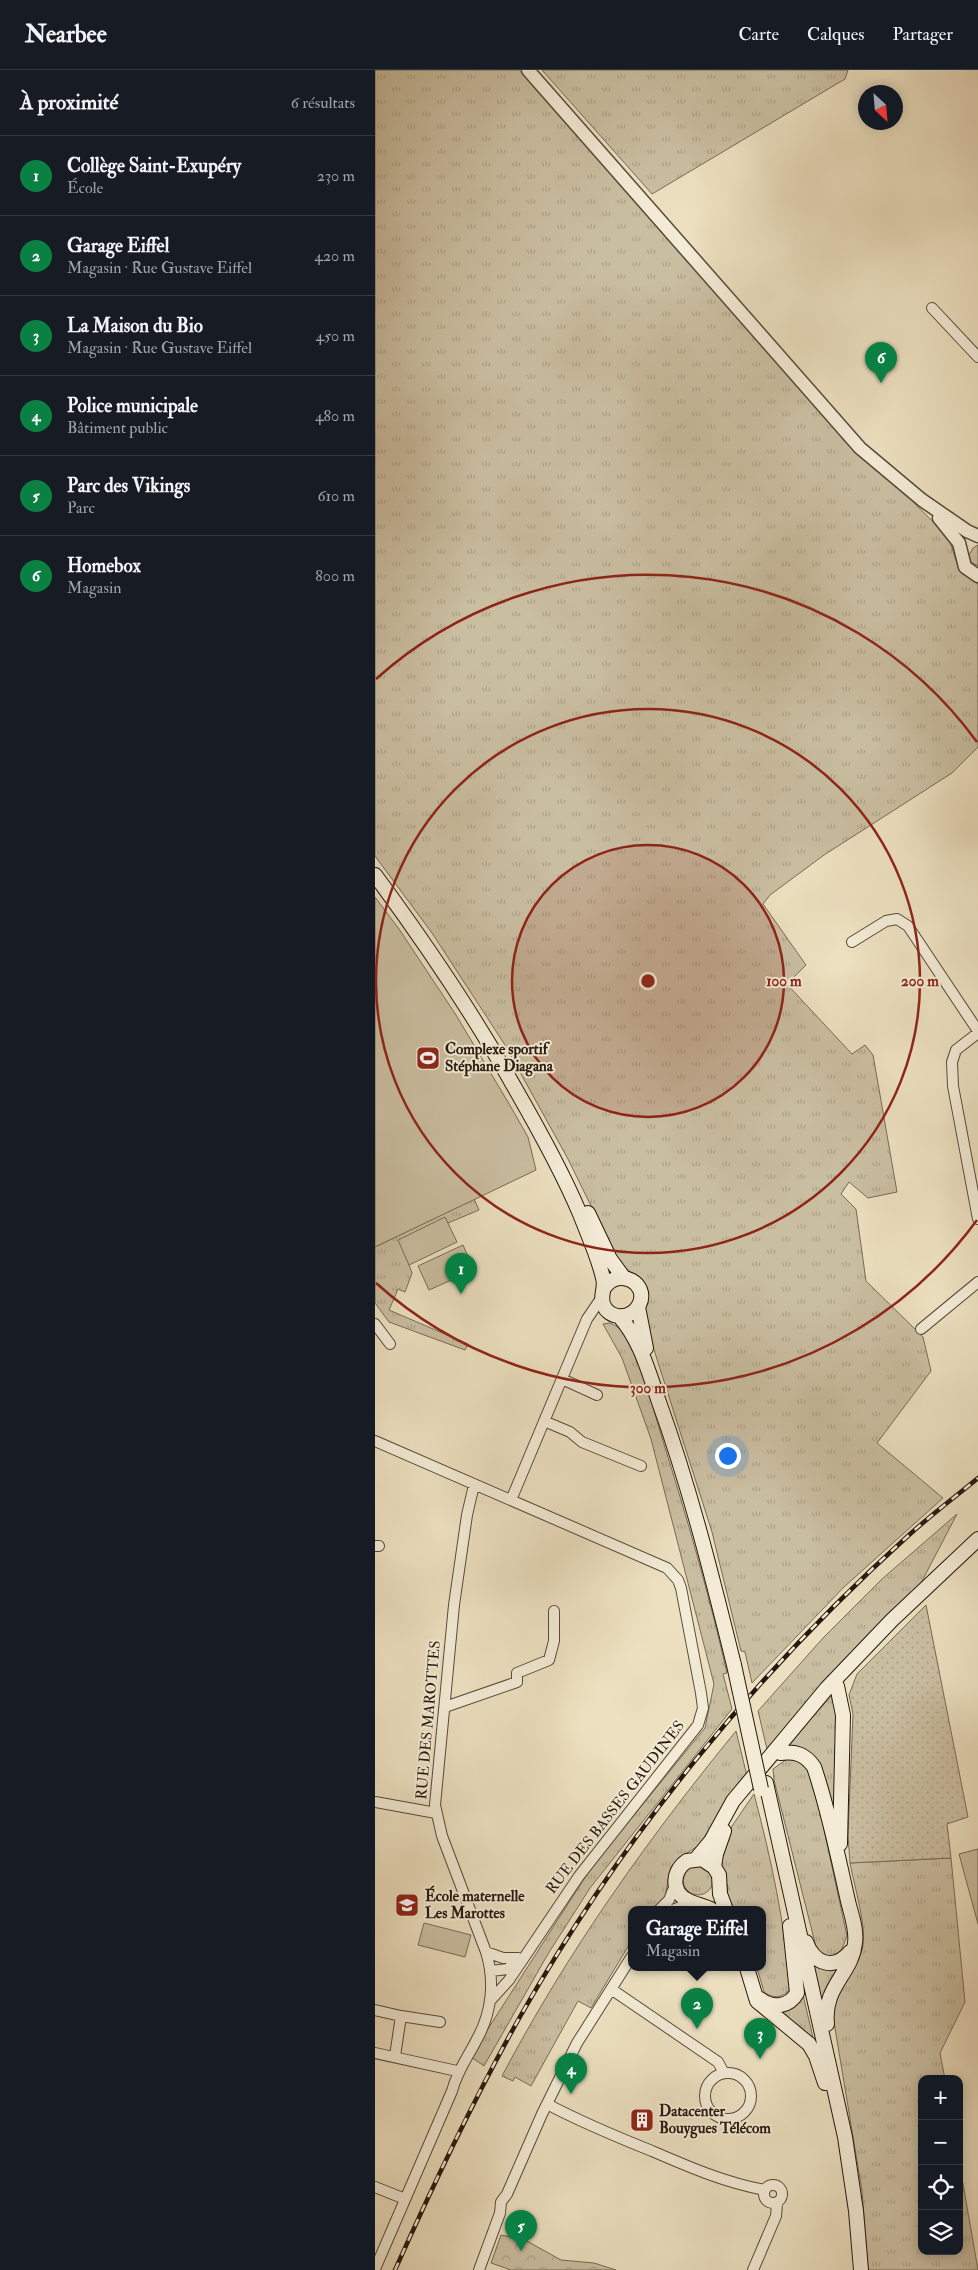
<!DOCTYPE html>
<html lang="fr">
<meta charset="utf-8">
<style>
body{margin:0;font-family:"IM FELL Double Pica",serif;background:#20242c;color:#f1f3f6}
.controls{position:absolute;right:15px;bottom:15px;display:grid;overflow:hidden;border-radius:10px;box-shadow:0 2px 12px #0003}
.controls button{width:45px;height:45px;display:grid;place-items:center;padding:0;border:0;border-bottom:1px solid #363941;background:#171b24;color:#f1f3f6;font:25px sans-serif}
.compass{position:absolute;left:483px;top:15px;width:45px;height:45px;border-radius:50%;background:#171b24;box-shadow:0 2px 12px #0003;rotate:154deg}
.you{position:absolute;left:352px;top:1385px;width:18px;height:18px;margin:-12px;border:4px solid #fff;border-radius:50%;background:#1a73e8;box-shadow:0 0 0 8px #1a73e833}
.badge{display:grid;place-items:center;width:32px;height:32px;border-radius:50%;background:#0b8043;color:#fff;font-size:16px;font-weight:700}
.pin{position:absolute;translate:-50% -41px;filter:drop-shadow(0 1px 2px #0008)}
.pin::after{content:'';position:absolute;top:26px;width:18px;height:15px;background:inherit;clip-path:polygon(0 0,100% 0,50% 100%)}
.popup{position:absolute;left:253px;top:1836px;width:138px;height:65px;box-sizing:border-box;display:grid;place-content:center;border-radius:10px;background:#171b24;filter:drop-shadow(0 1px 4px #0005);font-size:16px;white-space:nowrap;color:#9ea1a6}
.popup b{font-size:19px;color:#f1f3f6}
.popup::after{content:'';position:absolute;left:50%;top:100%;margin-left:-10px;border:10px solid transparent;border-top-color:#171b24}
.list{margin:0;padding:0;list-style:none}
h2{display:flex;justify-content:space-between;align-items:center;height:65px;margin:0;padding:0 20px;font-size:21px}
h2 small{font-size:16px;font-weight:400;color:#9ea1a6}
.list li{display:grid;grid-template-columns:32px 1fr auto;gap:15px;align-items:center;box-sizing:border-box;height:80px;padding:0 20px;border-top:1px solid #363941}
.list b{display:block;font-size:19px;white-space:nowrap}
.list p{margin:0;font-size:16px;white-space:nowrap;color:#9ea1a6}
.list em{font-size:16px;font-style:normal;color:#9ea1a6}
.icon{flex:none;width:28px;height:28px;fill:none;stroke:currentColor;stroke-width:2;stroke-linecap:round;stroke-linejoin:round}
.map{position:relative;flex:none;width:603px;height:2200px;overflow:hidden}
header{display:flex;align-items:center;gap:30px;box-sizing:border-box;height:70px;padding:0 25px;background:#171b24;border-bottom:1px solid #363941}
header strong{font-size:24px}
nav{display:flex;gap:28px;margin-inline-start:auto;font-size:18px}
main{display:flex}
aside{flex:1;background:#171b24}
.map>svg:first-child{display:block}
.grass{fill:url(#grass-tufts);stroke:#786b56}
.park{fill:url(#park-crowns);stroke:#786b56}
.garden{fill:url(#garden-dots);stroke:#786b56}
.pitch{fill:#cabea1;stroke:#786b56}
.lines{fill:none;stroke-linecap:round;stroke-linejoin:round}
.minor-casing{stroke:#574a39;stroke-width:12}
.tertiary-casing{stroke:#574a39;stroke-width:15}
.secondary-casing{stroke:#25180c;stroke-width:16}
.minor{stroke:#f3ebd6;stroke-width:10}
.tertiary{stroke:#f3ebd6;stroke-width:12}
.secondary{stroke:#f3ebd6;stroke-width:14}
.rail-casing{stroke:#25180c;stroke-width:4.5}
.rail{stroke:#f3ebd6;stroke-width:2.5;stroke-dasharray:8;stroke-linecap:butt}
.secondary-bridge-casing{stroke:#25180c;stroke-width:16;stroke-linecap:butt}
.secondary-bridge{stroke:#f3ebd6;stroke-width:14}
.ring{fill:none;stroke:#8f2418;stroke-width:2.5}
.labels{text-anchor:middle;stroke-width:4;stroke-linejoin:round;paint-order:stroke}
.poi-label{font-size:15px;font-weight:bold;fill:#25180c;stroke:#f3ebd6;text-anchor:start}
.street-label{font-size:15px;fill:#25180c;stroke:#f3ebd6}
.centre{fill:#8f2418;stroke:#f3ebd6;stroke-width:2.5}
.ring-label{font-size:15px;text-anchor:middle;font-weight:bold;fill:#8f2418;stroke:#f3ebd6;stroke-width:4;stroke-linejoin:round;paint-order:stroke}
</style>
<header>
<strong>Nearbee</strong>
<nav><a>Carte</a><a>Calques</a><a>Partager</a></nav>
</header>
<main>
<aside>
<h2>À proximité<small>6 résultats</small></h2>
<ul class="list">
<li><span class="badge">1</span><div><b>Collège Saint-Exupéry</b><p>École</p></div><em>230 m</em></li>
<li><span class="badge">2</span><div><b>Garage Eiffel</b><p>Magasin · Rue Gustave Eiffel</p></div><em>420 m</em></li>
<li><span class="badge">3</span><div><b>La Maison du Bio</b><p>Magasin · Rue Gustave Eiffel</p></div><em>450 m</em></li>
<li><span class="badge">4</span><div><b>Police municipale</b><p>Bâtiment public</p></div><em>480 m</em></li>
<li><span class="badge">5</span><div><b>Parc des Vikings</b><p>Parc</p></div><em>610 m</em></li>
<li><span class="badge">6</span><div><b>Homebox</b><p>Magasin</p></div><em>800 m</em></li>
</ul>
</aside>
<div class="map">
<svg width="603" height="2200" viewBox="0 0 603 2200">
<defs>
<pattern id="grass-tufts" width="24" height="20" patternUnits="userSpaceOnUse" patternTransform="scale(1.25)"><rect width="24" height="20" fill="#cabea1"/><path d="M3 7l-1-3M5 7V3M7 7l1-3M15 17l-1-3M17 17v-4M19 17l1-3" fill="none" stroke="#ada389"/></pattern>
<pattern id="park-crowns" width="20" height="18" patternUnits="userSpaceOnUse" patternTransform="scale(1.25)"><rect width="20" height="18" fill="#cabea1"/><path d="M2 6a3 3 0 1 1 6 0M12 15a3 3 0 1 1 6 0" fill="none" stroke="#ada389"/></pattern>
<pattern id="garden-dots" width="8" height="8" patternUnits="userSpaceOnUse" patternTransform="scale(1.25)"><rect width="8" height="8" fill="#cabea1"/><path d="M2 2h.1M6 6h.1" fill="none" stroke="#ada389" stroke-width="1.8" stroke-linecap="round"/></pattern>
</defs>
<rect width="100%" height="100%" fill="#ece0c0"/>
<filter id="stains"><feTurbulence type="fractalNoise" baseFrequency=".004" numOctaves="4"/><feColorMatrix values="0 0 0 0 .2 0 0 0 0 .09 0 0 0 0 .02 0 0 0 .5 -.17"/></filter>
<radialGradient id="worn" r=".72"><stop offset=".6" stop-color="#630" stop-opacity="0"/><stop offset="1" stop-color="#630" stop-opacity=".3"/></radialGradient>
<!-- grass -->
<path class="grass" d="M0,0H153L485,378L574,468L584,500L603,514V677L577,703L449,785L395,825L388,834L431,895L417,909L408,910L477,984L490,975L498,985L522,1122L493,1128L474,1112L466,1124L481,1139L491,1211L548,1267L556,1301L502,1373L568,1428L469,1517L377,1613L370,1582L366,1581L337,1462L274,1264L264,1209L244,1193L193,1089L130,975L57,863L0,786Z
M167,0H473L470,9L277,124Z
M603,475V496L596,492L594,485L598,478Z
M99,1129L104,1140L73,1153L70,1148L34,1195L37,1203L30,1222L23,1219L14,1240L93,1274L90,1280L14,1252L0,1233V1177Z
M234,1253C240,1255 245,1258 249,1263C265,1289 279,1341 288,1371C312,1448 334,1524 352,1603L348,1604L357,1639L215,1818L173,1884L109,1996L96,1987L102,1976L216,1798L330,1658L339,1614L276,1369L247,1288L228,1254Z
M582,1444L546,1513L448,1615L392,1679L383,1641L448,1568L507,1509Z
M458,1624L463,1634V1758L445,1698L410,1678Z
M361,1661L372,1706L323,1776L304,1788L296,1797L290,1826L277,1840H257V1870L216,1938L203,1931L156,2016L140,2007L138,2011L127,2006C193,1881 272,1770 361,1661Z
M412,1689C434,1691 433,1699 440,1718L472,1866L466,1881L456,1887L445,1883L441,1877L399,1710L398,1699Z
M379,1724C396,1788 410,1853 415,1919C407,1928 399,1929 389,1922L382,1898H387V1840H359L352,1824L353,1817L345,1794L357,1756Z
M576,1788L590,1932L565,1983L570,2009H547V2181H584V2091L603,2200H493L487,2121L458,1946C460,1920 480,1903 487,1880C493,1860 479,1815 475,1793Z
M308 1810a15 15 0 1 1 30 0a15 15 0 1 1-30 0Z
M438,1893L465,1894L448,1936Z
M428,1924L429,1929L439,1972L402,1940Z"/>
<!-- park -->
<path class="park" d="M126,2165L150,2170L186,2190L219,2193L241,2200H136L116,2193Z"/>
<!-- garden -->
<path class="garden" d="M551,1535L593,1747L572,1754L576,1788L475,1793L473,1766L478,1644L474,1625L482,1604Z"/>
<!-- pitch -->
<path class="pitch" d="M0,827L24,859L81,945L133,1032L153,1067L161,1100L0,1177Z
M70,1147L82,1172L34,1195L23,1170Z
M88,1175L99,1200L54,1220L43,1196Z
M603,1779V1854L584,1784Z
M49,1853L96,1865L90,1887L43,1875Z"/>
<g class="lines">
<!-- minor casing -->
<g class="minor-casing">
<path id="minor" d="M557,238L603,287
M477,872L511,851L522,849L533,856L603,961
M603,963L581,980L577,992L578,1016L603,1149
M0,1254L15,1274
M546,1259L603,1212
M187,1309L222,1325
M169,1351L195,1362L207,1372L266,1396
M0,1371L292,1498L303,1510L306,1518L326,1623L328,1638L323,1655L204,1806L134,1910L115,1931
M136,1430L212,1249L227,1227
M0,1476H4
M70,1637L142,1612V1603L174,1590L179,1571V1541
M0,1732L61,1743
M284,1840L294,1830L300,1815
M298,1840L318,1832
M111,1882L128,1888H143
M116,1901L133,1899L142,1889
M236,1919L343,1992L349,2003
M0,1940L26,1946L20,1986
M26,1946L65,1952
M0,1983L82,2001
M330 2026a23 23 0 1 1 46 0a23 23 0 1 1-46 0Z
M172,2034C206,2052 242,2067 277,2081C314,2097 351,2113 390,2120
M389 2124a9 9 0 1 1 18 0a9 9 0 1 1-18 0Z
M0,2117L30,2129
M0,2199L77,2021C83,1999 92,1989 102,1969C117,1942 120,1911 111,1882L67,1766L60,1735L79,1535L92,1445L99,1415
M104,2200L125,2143L126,2132L132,2124L167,2044L202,1973L257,1886
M378,2200L401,2146L402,2133"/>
</g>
<!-- tertiary casing -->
<g class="tertiary-casing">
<path id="tertiary" d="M153,0L485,378L547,430L592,461L603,466
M564,448L584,473L590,497L603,506"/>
</g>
<!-- secondary casing -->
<g class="secondary-casing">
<path id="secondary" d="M0,805C51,874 99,945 141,1020C164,1060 187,1101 205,1144C213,1165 223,1186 228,1208C231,1217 225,1225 228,1234C234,1250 256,1250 264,1235C275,1214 244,1196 229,1218
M213,1143L235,1189L249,1208
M263,1237L271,1278
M244,1246C265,1269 274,1303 284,1332C315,1418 337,1506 359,1595
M462,1616L468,1645L465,1774
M405,1683C420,1681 430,1684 439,1697C454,1741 463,1787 473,1831C476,1844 482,1859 480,1873C477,1904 448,1916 452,1954
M391,1713L470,2067L481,2141L486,2200
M321,1789L336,1771L358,1731L452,1618L517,1550L603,1469
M339,1797L341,1784L349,1761
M337,1840C329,1835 320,1835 312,1830C295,1821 298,1800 312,1791L327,1789L339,1797L344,1805L345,1824L351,1840
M431,1872C439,1894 459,1901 475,1882
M372,1898L382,1931L434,1974L441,1986L450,2013
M385,1929C398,1939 414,1937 422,1923L415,1856"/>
</g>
<!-- minor -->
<use href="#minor" class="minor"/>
<!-- tertiary -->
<use href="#tertiary" class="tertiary"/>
<!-- secondary -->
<use href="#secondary" class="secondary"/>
<!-- rail casing -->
<g class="rail-casing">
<path id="rail" d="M20,2200C59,2113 99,2028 146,1945C248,1766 381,1603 534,1465C556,1445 580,1427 603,1408"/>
</g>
<!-- rail -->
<use href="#rail" class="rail"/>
<!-- secondary-bridge casing -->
<g class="secondary-bridge-casing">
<path id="secondary-bridge" d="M359,1595L386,1719"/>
</g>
<!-- secondary-bridge -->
<use href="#secondary-bridge" class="secondary-bridge"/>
</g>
<!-- distance rings -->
<circle cx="273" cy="911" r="136" fill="#8f2418" fill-opacity=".12"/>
<g class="ring">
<circle cx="273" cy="911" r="136"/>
<circle cx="273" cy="911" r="272"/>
<path d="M602 1150A407 407 0 0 1 1 1213M1 609A407 407 0 0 1 602 672"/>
</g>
<!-- icons -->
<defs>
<g id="stadium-square" transform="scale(1.25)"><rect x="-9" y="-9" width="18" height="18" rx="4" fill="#8f2418" stroke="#f3ebd6"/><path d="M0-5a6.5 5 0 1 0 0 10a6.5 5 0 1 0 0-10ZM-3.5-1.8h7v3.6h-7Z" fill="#fff"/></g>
<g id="school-square" transform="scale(1.25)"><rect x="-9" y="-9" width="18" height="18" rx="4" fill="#8f2418" stroke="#f3ebd6"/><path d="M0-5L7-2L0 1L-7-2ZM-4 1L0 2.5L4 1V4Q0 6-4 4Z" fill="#fff"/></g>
<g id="building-square" transform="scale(1.25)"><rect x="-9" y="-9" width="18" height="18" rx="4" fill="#8f2418" stroke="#f3ebd6"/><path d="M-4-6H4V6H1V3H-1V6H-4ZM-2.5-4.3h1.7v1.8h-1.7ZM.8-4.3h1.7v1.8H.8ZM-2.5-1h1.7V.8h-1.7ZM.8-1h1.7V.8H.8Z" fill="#fff"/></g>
</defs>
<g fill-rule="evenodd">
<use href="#stadium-square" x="53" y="988"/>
<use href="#school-square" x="32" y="1835"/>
<use href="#building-square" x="267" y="2050"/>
</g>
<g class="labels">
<!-- poi labels -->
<g class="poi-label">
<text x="70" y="984">Complexe sportif<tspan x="70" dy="17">Stéphane Diagana</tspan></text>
<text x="50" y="1831">École maternelle<tspan x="50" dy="17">Les Marottes</tspan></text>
<text x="284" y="2046">Datacenter<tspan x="284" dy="17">Bouygues Télécom</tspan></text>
</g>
<!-- street labels -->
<g class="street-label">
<text transform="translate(53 1650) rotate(-85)" y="5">RUE DES MAROTTES</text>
<text transform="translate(240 1737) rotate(-52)" y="5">RUE DES BASSES GAUDINES</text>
</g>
</g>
<circle cx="273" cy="911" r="8" class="centre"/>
<g class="ring-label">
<text x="409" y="916">100 m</text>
<text x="545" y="916">200 m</text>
<text x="273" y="1323">300 m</text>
</g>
<rect width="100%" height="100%" filter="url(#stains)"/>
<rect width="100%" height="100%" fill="url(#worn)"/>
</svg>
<div class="controls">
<button>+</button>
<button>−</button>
<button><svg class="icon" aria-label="locate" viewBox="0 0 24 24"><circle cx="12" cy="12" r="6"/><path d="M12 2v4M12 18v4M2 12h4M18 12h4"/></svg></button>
<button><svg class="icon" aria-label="layers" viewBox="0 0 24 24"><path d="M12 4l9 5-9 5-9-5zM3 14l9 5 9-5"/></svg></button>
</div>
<svg class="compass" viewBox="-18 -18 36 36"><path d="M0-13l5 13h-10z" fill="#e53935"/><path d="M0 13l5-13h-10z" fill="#9ea1a6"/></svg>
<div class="you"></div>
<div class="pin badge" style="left:86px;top:1224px">1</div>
<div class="pin badge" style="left:322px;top:1959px">2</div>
<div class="popup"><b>Garage Eiffel</b>Magasin</div>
<div class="pin badge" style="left:385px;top:1989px">3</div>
<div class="pin badge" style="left:196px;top:2024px">4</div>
<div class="pin badge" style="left:146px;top:2181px">5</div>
<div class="pin badge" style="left:506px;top:313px">6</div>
</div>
</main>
